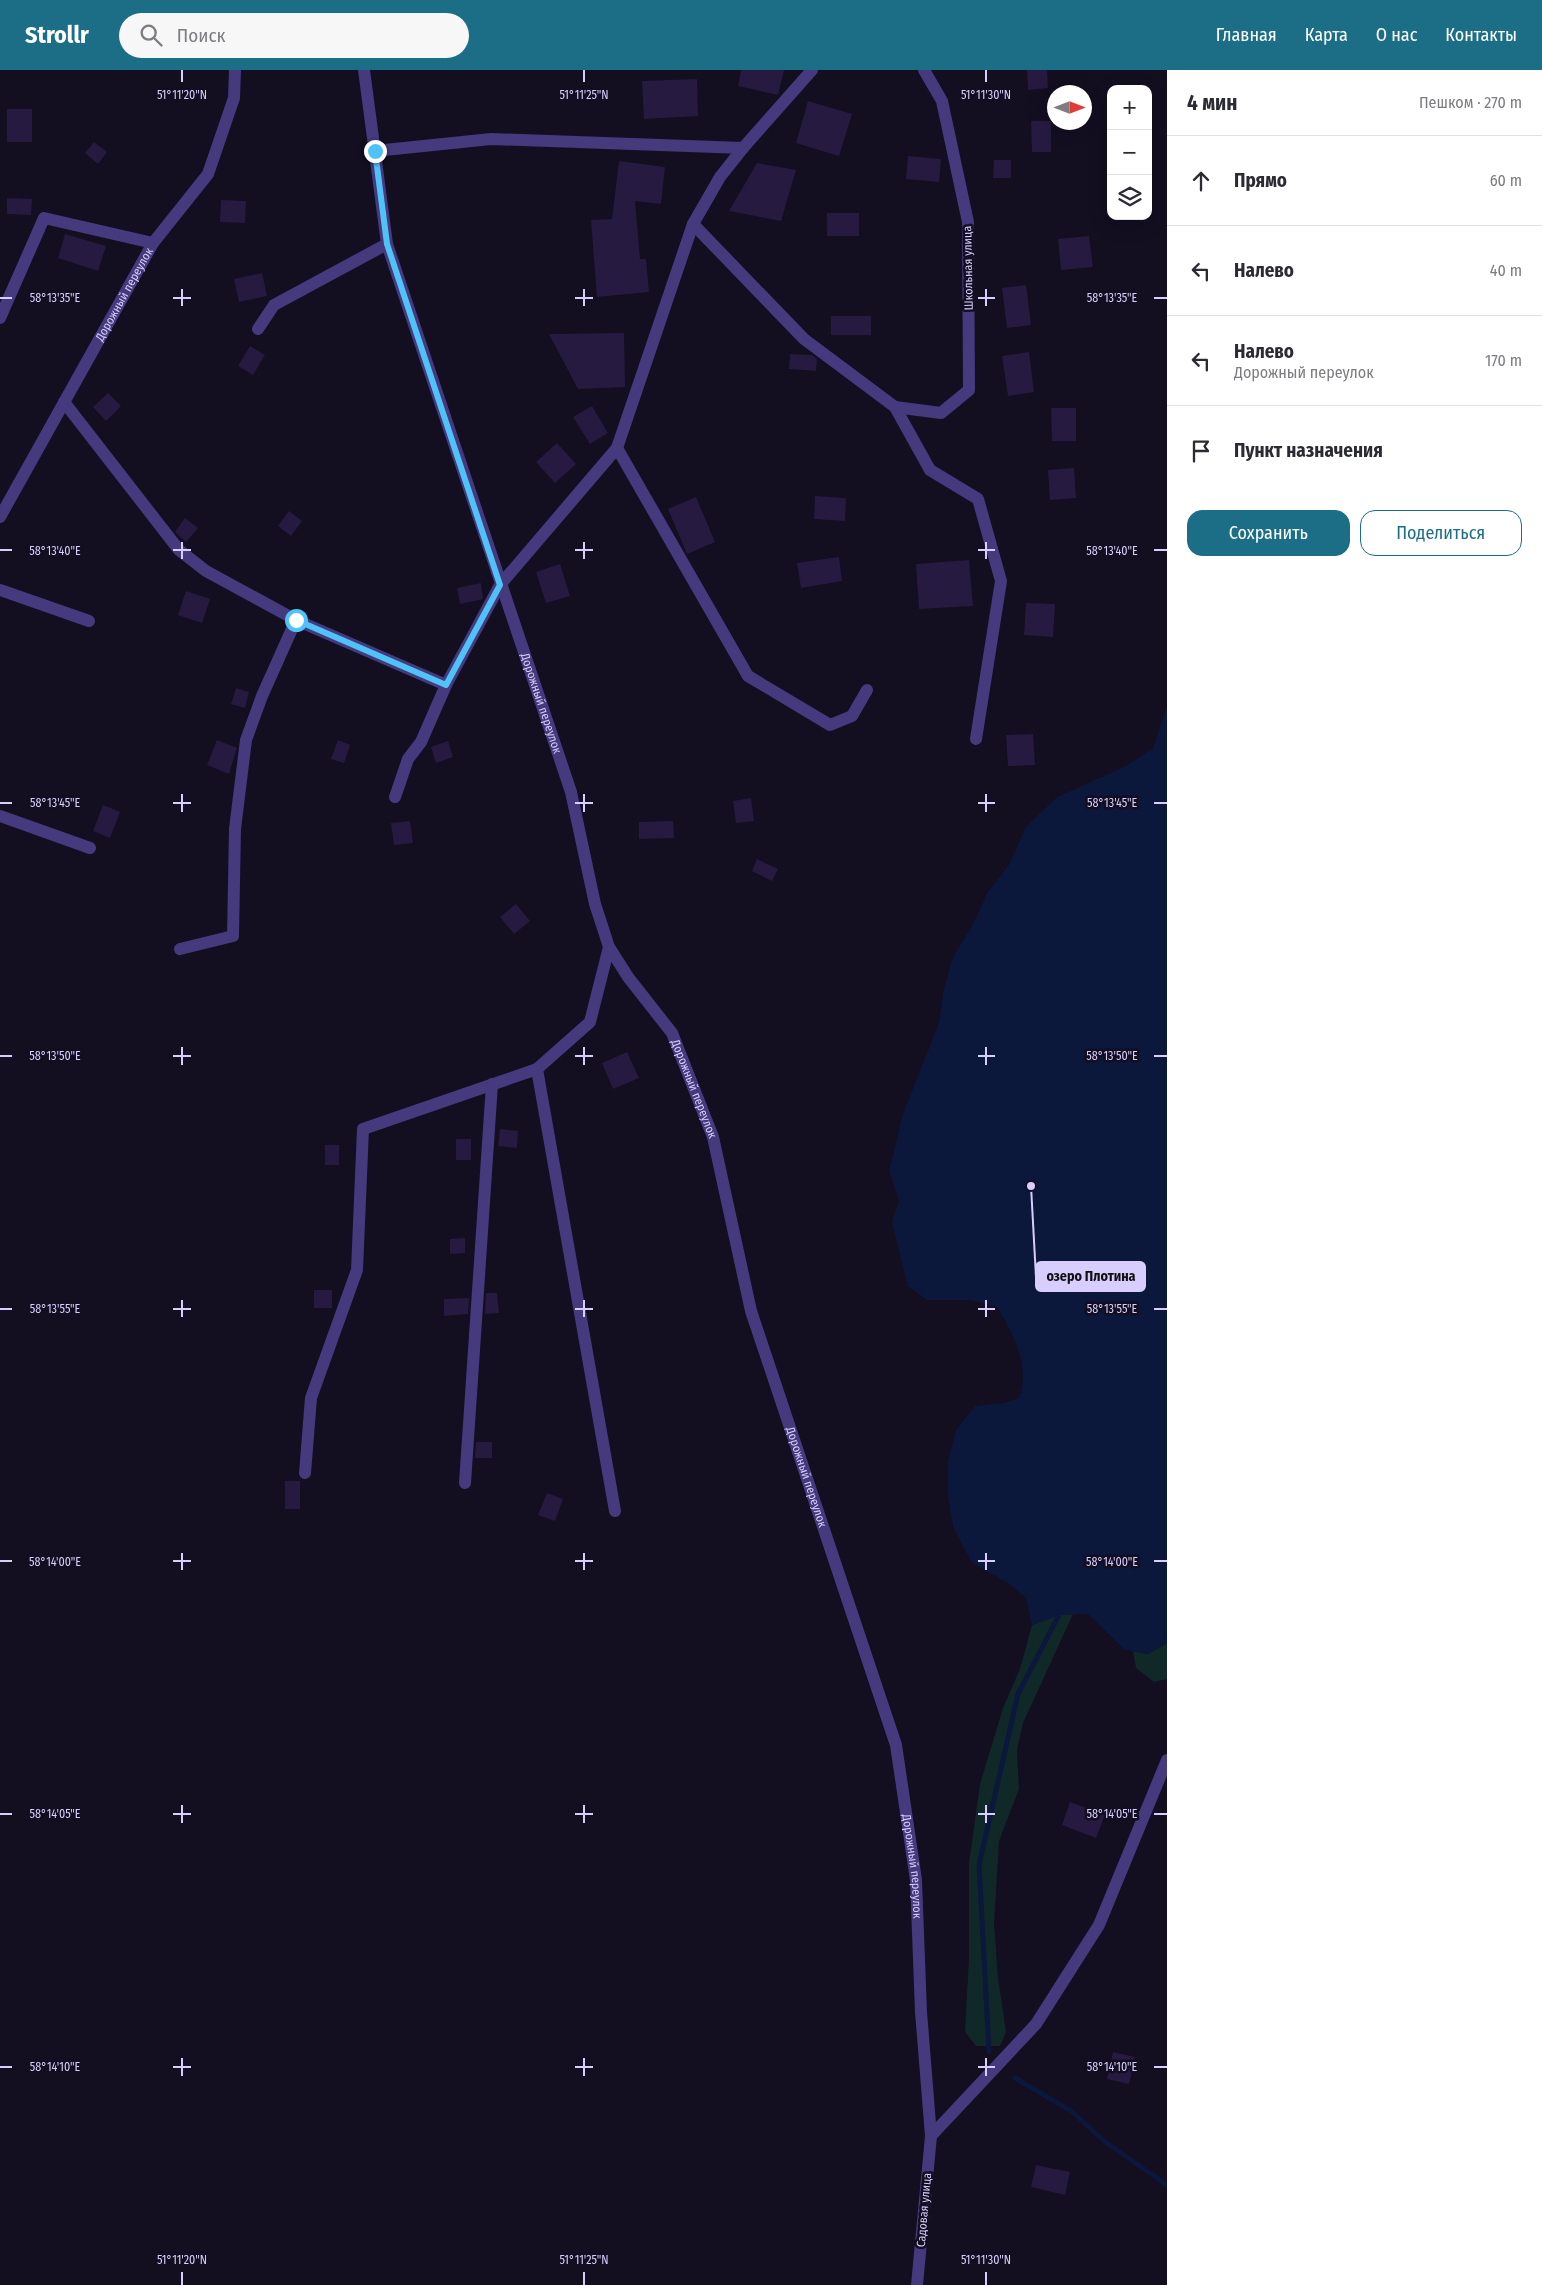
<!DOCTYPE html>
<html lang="ru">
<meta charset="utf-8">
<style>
body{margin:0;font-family:"Fira Sans Condensed",sans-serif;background:#f7f7f7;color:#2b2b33}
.controls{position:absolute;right:15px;top:15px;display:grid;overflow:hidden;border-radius:10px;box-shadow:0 5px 20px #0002}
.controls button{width:45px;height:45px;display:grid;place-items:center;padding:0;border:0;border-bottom:1px solid #e1e1e2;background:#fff;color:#2b2b33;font:25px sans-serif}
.compass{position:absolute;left:1047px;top:15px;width:45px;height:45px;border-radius:50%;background:#fff;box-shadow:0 5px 20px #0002;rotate:90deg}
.stop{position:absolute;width:15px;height:15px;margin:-11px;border:4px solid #4fc3f7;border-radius:50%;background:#fff}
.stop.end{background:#4fc3f7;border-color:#fff;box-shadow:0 1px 5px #0008}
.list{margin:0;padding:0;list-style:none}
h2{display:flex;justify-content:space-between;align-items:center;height:65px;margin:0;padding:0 20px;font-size:21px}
h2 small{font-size:16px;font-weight:400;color:#7c7c81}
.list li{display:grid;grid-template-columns:32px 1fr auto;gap:15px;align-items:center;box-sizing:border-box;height:90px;padding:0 20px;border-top:1px solid #e1e1e2}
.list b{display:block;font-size:19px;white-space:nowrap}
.list p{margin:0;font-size:16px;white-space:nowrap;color:#7c7c81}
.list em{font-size:16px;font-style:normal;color:#7c7c81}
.actions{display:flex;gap:10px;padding:15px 20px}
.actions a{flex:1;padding:11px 0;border:1px solid #1c6e87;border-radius:15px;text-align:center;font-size:18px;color:#1c6e87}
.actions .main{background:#1c6e87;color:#fff}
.icon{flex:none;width:28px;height:28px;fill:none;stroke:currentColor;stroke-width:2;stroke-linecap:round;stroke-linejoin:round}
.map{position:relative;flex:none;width:1167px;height:2215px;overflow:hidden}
header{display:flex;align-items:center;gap:30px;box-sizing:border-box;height:70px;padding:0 25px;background:#1c6e87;color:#fff}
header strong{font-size:24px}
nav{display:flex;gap:28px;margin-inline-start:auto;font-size:18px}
.search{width:350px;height:45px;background:#f7f7f7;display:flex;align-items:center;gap:12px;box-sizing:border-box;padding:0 18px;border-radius:28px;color:#7c7c81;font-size:19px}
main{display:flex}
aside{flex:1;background:#fff}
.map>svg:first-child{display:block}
.green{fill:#112829}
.water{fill:#0b183b}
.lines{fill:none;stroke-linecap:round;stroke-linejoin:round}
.stream{stroke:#0b183b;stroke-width:5}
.building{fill:#261a40}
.minor{stroke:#443a7d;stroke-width:12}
.route{stroke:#4fc3f7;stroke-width:6}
.ticks{fill:none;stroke:#d8cefd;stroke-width:2}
.labels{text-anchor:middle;stroke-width:5;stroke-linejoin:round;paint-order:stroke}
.street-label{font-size:12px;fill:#d8cefd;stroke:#130e20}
.ticks-label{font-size:12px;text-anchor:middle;fill:#d8cefd;stroke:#130e20;stroke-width:5;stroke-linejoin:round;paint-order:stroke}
.leader{fill:none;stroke:#d8cefd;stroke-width:2}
.callout-dot{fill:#d8cefd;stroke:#130e20;stroke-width:2}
.callout{fill:#d8cefd;stroke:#d8cefd;stroke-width:2}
.callout-label{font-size:14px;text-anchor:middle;font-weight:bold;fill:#111}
</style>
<header>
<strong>Strollr</strong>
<div class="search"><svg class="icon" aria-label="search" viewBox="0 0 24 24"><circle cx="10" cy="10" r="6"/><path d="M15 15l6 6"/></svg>Поиск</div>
<nav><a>Главная</a><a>Карта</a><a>О нас</a><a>Контакты</a></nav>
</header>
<main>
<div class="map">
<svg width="1167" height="2215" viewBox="0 0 1167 2215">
<rect width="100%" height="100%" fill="#130e20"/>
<!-- green -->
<path class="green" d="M1073,1544L1023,1653L1017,1680L1019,1719L999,1771L994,1854L998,1908L1006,1962L1000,1976H976L965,1962L969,1888V1793L980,1714L1003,1638L1020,1599L1032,1555L1059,1545Z
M1167,1573V1609L1154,1612L1136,1598L1133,1581L1148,1584Z"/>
<!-- water -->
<path class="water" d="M1167,636V1573L1148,1584L1125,1580L1088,1544L1059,1545L1032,1555L1026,1528L1008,1513L972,1493L953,1457L948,1426V1392L956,1360L975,1336L1004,1333L1019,1328C1031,1297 1013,1263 997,1237L970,1230H927L908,1216L892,1152L899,1130L889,1101L903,1044L939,953L944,918L953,887L972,856L988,822L1009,795L1026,757L1057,727L1126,696L1153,678Z"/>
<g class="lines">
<!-- stream -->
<path class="stream" d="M989,1981L979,1795L1018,1624L1061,1541
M1015,2008L1071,2041L1104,2071L1167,2115"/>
</g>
<!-- building -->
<path class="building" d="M741,0H784L778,25L738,16Z
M1027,0H1047L1048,18L1028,20Z
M697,9L698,46L644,49L642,11Z
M808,31L852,44L839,86L796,73Z
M7,39H32V72H7Z
M1031,51H1051V82H1032Z
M94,72L107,82L98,94L85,83Z
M908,86L941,89L939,112L906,109Z
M994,90H1011V108H993Z
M619,91L665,97L661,134L635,131L640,189H646L649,222L597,227L591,150L612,149Z
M757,93L796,100L781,151L729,141Z
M7,128L32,129L31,145L7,144Z
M221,130L246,131L245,153L220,152Z
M827,143H859V166H827Z
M65,164L106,176L98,201L58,188Z
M1089,166L1093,197L1061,200L1058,169Z
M262,203L267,226L239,232L234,209Z
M1026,215L1031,255L1007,258L1002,218Z
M831,246H871V265H831Z
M624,263L625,317L578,319L549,264Z
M250,276L265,285L253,305L238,296Z
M1029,282L1034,322L1008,326L1002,286Z
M790,284L812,285L817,289L816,301L789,299Z
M108,323L121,336L106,351L93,337Z
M592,336L608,363L590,374L573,347Z
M1051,338H1076V371H1052Z
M557,373L576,394L555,413L536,392Z
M1074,398L1076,428L1050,430L1048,400Z
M815,426L846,428L845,451L814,449Z
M696,427L715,472L687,484L668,439Z
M289,441L302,451L291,466L278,456Z
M185,448L198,458L186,472L175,462Z
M839,487L842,511L801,518L797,493Z
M969,490L973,536L919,539L916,494Z
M560,494L570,526L546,533L536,502Z
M481,513L483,529L460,534L457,518Z
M186,521L210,529L202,553L178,545Z
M1026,533L1055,534L1053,567L1024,565Z
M236,618L249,622L245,638L231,634Z
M1033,664L1035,695L1008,696L1006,665Z
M217,670L237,678L229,704L207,695Z
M338,670L350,675L344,693L331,689Z
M448,671L453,687L436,693L431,677Z
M751,728L754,751L736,753L733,731Z
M103,735L120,742L110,768L93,761Z
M410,751L413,773L394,775L391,753Z
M673,751L674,768L639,769V752Z
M757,789L778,799L772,811L752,801Z
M516,834L530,851L514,864L500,847Z
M627,982L639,1008L613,1019L602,993Z
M500,1059L518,1061L517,1078L498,1076Z
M456,1069H471V1090H456Z
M325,1075H339V1095H325Z
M465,1168V1183L450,1184V1169Z
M314,1220H332V1238H314Z
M486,1223H497L499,1243L485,1244Z
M469,1228L468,1244L444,1246V1229Z
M476,1372H492V1388H475Z
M285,1411H300V1439H285Z
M547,1423L563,1429L555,1451L538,1445Z
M1070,1732L1105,1745L1096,1768L1062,1755Z
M1113,1982L1135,1987L1129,2014L1107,2009Z
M1036,2095L1070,2102L1065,2125L1031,2117Z"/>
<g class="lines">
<!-- minor -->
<g class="minor">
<path id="s1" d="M364,0L387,174L571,722L595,834L609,877L628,907L672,963L713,1067L751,1241L896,1675L916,1810L921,1942L931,2066L917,2215"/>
<path d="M375,81L491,69L743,78"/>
<path d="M693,154L804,269L895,337L930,400L978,429L1001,511L976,669"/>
<path d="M0,248L44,148L153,173"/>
<path d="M258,259L274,235L387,174"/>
<path d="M64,332L179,480L206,501L296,550L446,615"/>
<path d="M895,337L941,343L969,320L968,152L942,31L924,0"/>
<path d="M617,378L748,606L830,655L852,646L867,620"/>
<path id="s2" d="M0,447L153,173L208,104L234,28L235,0"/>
<path d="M0,520L89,551"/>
<path d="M395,727L408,689L421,672L446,615L500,515L617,378L693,154L720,107L743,78L812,0"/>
<path d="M0,746L90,778"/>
<path d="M609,877L590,952L537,999L615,1441"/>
<path d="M180,879L233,866L235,759L246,670L262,626L296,550"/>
<path d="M305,1403L311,1328L357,1200L363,1059L537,999"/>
<path d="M465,1413L492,1014"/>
<path d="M931,2066L1036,1954L1099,1855L1167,1690"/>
</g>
</g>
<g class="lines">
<!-- route -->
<path class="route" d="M296,550L446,615L500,515L387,174L375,81"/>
</g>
<!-- ticks -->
<path class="ticks" d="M182,0V12M584,0V12M986,0V12M182,219V236M584,219V236M986,219V236M0,228H12M173,228H191M575,228H593M978,228H995M1154,228H1167M182,472V489M584,472V489M986,472V489M0,480H12M173,480H191M575,480H593M978,480H995M1154,480H1167M182,724V742M584,724V742M986,724V742M0,733H12M173,733H191M575,733H593M978,733H995M1154,733H1167M182,977V995M584,977V995M986,977V995M0,986H12M173,986H191M575,986H593M978,986H995M1154,986H1167M182,1230V1247M584,1230V1247M986,1230V1247M0,1239H12M173,1239H191M575,1239H593M978,1239H995M1154,1239H1167M182,1483V1500M584,1483V1500M986,1483V1500M0,1491H12M173,1491H191M575,1491H593M978,1491H995M1154,1491H1167M182,1735V1753M584,1735V1753M986,1735V1753M0,1744H12M173,1744H191M575,1744H593M978,1744H995M1154,1744H1167M182,1988V2006M584,1988V2006M986,1988V2006M0,1997H12M173,1997H191M575,1997H593M978,1997H995M1154,1997H1167M182,2202V2215M584,2202V2215M986,2202V2215"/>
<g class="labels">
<!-- street labels -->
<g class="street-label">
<text transform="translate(968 198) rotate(-91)" y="4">Школьная улица</text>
<text dy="4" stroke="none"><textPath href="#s2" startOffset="255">Дорожный переулок</textPath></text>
<text dy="4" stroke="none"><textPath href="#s1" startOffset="660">Дорожный переулок</textPath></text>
<text dy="4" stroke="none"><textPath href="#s1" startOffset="1080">Дорожный переулок</textPath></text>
<text dy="4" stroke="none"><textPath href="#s1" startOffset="1485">Дорожный переулок</textPath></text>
<text dy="4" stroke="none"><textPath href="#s1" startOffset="1890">Дорожный переулок</textPath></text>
<text transform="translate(924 2140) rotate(-85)" y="4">Садовая улица</text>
</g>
</g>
<g class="ticks-label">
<text x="182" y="29">51°11'20"N</text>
<text x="584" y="29">51°11'25"N</text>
<text x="986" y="29">51°11'30"N</text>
<text x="1112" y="232">58°13'35"E</text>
<text x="55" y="232">58°13'35"E</text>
<text x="55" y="485">58°13'40"E</text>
<text x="1112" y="485">58°13'40"E</text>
<text x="1112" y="737">58°13'45"E</text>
<text x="55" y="737">58°13'45"E</text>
<text x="1112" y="990">58°13'50"E</text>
<text x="55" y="990">58°13'50"E</text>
<text x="1112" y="1243">58°13'55"E</text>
<text x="55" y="1243">58°13'55"E</text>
<text x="1112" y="1496">58°14'00"E</text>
<text x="55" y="1496">58°14'00"E</text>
<text x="1112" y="1748">58°14'05"E</text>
<text x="55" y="1748">58°14'05"E</text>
<text x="55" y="2001">58°14'10"E</text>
<text x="1112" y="2001">58°14'10"E</text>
<text x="182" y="2194">51°11'20"N</text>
<text x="584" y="2194">51°11'25"N</text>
<text x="986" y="2194">51°11'30"N</text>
</g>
<!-- callouts -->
<path class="leader" d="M1031 1116L1036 1207"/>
<circle class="callout-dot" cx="1031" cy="1116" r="5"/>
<rect class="callout" x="1036" y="1192" width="109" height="29" rx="5"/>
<g class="callout-label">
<text x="1091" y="1211">озеро Плотина</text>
</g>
</svg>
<div class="controls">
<button>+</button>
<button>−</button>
<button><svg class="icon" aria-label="layers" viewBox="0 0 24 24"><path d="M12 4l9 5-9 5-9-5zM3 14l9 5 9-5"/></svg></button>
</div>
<svg class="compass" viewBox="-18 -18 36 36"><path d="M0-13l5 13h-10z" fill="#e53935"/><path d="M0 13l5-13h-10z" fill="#7c7c81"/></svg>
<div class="stop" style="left:296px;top:550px"></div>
<div class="stop end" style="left:375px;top:81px"></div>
</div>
<aside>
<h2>4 мин<small>Пешком · 270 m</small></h2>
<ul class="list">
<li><svg class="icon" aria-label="ahead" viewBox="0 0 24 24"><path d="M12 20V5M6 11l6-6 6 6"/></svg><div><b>Прямо</b></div><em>60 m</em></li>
<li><svg class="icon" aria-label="left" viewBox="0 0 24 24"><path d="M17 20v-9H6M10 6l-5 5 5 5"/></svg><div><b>Налево</b></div><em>40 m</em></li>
<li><svg class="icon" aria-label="left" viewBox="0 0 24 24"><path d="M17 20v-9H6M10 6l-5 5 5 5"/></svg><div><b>Налево</b><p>Дорожный переулок</p></div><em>170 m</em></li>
<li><svg class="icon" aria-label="arrive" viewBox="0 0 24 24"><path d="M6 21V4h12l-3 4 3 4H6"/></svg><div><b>Пункт назначения</b></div></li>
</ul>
<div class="actions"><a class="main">Сохранить</a><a>Поделиться</a></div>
</aside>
</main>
